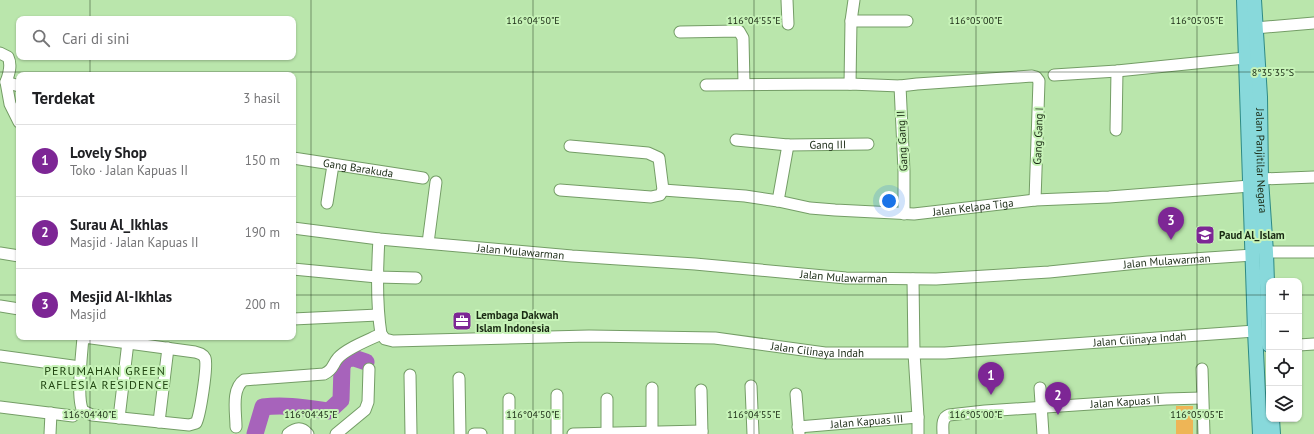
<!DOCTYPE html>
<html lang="id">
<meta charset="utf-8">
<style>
body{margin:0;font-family:"PT Sans",sans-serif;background:#f6f6f6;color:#202124}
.controls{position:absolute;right:12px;bottom:12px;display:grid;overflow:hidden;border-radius:8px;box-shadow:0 1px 3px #0004}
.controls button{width:36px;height:36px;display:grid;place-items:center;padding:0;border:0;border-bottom:1px solid #e0e0e0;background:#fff;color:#202124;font:20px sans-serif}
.you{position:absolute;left:889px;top:201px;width:14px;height:14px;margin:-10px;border:3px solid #fff;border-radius:50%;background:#1a73e8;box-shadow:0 0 0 6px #1a73e833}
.badge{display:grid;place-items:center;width:26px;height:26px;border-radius:50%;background:#7d2695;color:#fff;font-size:13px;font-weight:700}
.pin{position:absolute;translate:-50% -33px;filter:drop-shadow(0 1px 2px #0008)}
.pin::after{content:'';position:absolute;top:21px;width:14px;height:12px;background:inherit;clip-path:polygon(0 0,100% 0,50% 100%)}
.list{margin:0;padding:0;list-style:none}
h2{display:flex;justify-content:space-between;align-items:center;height:52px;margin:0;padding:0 16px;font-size:17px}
h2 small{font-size:13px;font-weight:400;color:#757577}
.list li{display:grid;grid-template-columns:26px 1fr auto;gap:12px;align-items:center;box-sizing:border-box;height:72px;padding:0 16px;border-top:1px solid #e0e0e0}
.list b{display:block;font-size:15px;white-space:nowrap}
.list p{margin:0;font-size:13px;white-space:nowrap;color:#757577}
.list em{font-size:13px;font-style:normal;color:#757577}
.icon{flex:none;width:22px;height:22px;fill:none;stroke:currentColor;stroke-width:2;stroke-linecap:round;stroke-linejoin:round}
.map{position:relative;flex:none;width:1314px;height:434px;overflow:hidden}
.search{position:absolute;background:#fff;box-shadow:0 1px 3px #0004;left:16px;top:16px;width:280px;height:44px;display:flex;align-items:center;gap:10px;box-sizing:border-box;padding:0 14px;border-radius:8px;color:#757577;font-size:15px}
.panel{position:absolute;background:#fff;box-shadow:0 1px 3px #0004;left:16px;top:72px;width:280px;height:268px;border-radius:8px}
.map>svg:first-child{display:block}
.green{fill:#eeb556}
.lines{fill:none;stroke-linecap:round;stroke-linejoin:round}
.river{stroke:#a763bb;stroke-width:17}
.minor-casing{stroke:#749d66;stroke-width:13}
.major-casing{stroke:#2e8a85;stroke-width:16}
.minor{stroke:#fff;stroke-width:11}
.major{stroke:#88d9db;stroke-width:14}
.ticks{fill:none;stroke:#192913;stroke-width:1;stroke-opacity:0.45}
.labels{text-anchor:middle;stroke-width:4;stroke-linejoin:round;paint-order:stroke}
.street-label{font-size:11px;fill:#192913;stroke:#c7f3b8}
.poi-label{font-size:11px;font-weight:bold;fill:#192913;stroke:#c7f3b8;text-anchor:start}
.neighbourhood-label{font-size:12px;letter-spacing:1px;fill:#214612;stroke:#c7f3b8}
.ticks-label{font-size:10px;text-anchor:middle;fill:#192913;stroke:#c7f3b8;stroke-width:4;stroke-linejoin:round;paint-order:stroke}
</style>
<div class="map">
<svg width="1314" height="434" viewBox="0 0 1314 434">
<rect width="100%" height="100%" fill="#bae6ac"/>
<!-- green -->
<path class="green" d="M1176,406H1193V434H1176Z"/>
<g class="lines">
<!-- river -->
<path class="river" d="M255,434L263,407C285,404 307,408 329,411L341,400L342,367L345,359L354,358L366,362"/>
<!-- minor casing -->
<g class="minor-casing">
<g id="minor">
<path d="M787,0L788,24"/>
<path d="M851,21H907"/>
<path d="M1255,28L1314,23"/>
<path d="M680,32L739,31L743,38L744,84"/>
<path d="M0,53L8,57C12,65 9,74 6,82L19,86"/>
<path d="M1054,75L1117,71L1245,58"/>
<path d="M6,82L10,104L19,122"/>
<path d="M850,84L851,21L854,0"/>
<path d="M706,85L850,84L900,86"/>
<path d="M1116,130L1117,71"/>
<path id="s1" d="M736,140L788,145L868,144"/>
<path id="s2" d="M293,158L423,178"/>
<path d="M1261,179L1314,177"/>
<path d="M560,190L651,197L660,195L663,190L659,158L648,153L570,146"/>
<path id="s3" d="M663,190L745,196L778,201L810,208L835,210L914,214L1035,200L1109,197L1250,186"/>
<path d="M778,201L788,145"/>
<path d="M327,203L333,165"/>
<path d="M904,214V171L900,86L917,84L1032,76L1036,77L1039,81L1035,200"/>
<path id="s4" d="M293,228L379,239L572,256L695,264L846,278L936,279L1049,272L1148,262L1253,255"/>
<path d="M379,239C377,271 376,302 381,334"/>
<path d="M428,243L436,182"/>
<path d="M1266,252H1314"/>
<path d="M0,253L19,256"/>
<path d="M293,269L377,277L416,278"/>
<path d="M913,279L914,353L918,417"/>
<path d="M0,306L19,309"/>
<path d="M293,319L378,315"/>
<path id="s5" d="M381,334L385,339L393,341L589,336L715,338L825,353H945L1255,331"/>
<path d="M83,337C82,352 76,399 83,411L92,415L189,425L196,423C200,416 208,365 205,358C203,354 199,353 195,352L84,337"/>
<path d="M1299,345L1314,344"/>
<path d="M0,356L80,367"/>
<path d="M1202,369L1204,434"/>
<path d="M410,375L411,434"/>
<path d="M459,378L460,434"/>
<path d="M751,386L753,434"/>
<path d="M1040,388L1043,434"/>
<path d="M701,390L702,434"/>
<path d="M796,394L799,433"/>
<path d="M557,395V434"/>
<path d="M509,399V434"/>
<path d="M0,407L73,416"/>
<path d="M119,418L128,342"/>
<path d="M159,422L168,348"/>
<path d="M236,427C236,412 231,389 244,380L324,374C334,369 332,365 338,358C347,348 369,340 381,334"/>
<path id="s6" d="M798,427L918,417V434"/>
<path d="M607,433V399"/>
<path d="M652,433V388"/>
<path d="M50,434L51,413"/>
<path d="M288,434C295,428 301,426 308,434"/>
<path d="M336,434L365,410L368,402L369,369"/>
<path d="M474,434H481"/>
<path d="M573,434L702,431"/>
<path id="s7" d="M943,434C943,427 941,418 949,415L985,411L1166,399L1202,398"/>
</g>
</g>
<!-- major casing -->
<g class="major-casing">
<g id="major">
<path d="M1244,0L1255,331L1260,434"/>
<path id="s8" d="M1254,0L1260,97L1261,179L1266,252L1269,345"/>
<path d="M1272,419L1273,434"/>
</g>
</g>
<!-- minor -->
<use href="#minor" class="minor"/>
<!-- major -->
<use href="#major" class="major"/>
</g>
<!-- ticks -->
<path class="ticks" d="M90,0V19M311,0V434M533,0V434M754,0V434M976,0V434M1197,0V434M90,57V75M0,72H1314M0,295H19M293,295H1269M1299,295H1314M90,337V434"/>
<!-- icons -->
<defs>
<g id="school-square" transform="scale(1)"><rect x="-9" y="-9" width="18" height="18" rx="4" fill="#7d2695" stroke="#c7f3b8"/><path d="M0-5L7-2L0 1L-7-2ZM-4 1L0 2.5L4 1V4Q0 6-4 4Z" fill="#fff"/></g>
<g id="office-square" transform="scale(1)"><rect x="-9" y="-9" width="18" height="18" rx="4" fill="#7d2695" stroke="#c7f3b8"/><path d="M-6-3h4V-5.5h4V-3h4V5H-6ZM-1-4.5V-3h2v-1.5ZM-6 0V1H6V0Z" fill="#fff"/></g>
</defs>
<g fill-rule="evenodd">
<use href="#school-square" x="1205" y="235"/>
<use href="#office-square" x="462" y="321"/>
</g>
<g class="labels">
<!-- street labels -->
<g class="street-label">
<text transform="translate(1038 136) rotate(-88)" y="4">Gang Gang I</text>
<text transform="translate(902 141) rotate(-93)" y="4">Gang Gang II</text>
<text dy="4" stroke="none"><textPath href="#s1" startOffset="92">Gang III</textPath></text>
<text dy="4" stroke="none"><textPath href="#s8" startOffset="161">Jalan Panjitilar Negara</textPath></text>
<text dy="4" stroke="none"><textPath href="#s2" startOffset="66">Gang Barakuda</textPath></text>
<text dy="4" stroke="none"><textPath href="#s3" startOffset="312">Jalan Kelapa Tiga</textPath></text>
<text dy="4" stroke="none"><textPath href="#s4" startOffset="229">Jalan Mulawarman</textPath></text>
<text dy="4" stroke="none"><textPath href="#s4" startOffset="877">Jalan Mulawarman</textPath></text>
<text dy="4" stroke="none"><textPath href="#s4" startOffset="553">Jalan Mulawarman</textPath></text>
<text dy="4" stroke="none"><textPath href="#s5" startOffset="763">Jalan Cilinaya Indah</textPath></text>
<text dy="4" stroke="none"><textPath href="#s5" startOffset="440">Jalan Cilinaya Indah</textPath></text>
<text dy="4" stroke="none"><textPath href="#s7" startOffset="198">Jalan Kapuas II</textPath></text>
<text dy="4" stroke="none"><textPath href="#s6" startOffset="69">Jalan Kapuas III</textPath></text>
</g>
<!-- poi labels -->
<g class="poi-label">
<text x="1219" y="239">Paud Al_Islam</text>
<text x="476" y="319">Lembaga Dakwah<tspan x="476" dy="13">Islam Indonesia</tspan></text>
</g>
<!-- neighbourhood labels -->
<g class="neighbourhood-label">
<text x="105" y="375">PERUMAHAN GREEN<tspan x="105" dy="14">RAFLESIA RESIDENCE</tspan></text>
</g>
</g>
<g class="ticks-label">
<text x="533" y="24">116°04'50"E</text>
<text x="754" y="24">116°04'55"E</text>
<text x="976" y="24">116°05'00"E</text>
<text x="1197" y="24">116°05'05"E</text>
<text x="1273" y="76">8°35'35"S</text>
<text x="90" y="418">116°04'40"E</text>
<text x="311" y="418">116°04'45"E</text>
<text x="533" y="418">116°04'50"E</text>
<text x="754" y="418">116°04'55"E</text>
<text x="976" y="418">116°05'00"E</text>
<text x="1197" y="418">116°05'05"E</text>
</g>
</svg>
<div class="controls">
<button>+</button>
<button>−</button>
<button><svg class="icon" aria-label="locate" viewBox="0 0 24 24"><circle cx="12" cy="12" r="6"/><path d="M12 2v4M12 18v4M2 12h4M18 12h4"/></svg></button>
<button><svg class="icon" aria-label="layers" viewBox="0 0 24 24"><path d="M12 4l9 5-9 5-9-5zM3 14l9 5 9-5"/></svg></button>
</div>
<div class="you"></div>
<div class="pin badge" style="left:991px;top:395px">1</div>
<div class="pin badge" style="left:1058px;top:415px">2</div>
<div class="pin badge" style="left:1171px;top:240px">3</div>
<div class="search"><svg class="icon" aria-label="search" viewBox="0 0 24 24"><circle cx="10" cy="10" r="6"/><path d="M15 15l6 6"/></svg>Cari di sini</div>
<section class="panel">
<h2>Terdekat<small>3 hasil</small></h2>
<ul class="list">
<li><span class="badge">1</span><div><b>Lovely Shop</b><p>Toko · Jalan Kapuas II</p></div><em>150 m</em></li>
<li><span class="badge">2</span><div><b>Surau Al_Ikhlas</b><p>Masjid · Jalan Kapuas II</p></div><em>190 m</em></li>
<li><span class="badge">3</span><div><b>Mesjid Al-Ikhlas</b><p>Masjid</p></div><em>200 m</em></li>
</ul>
</section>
</div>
